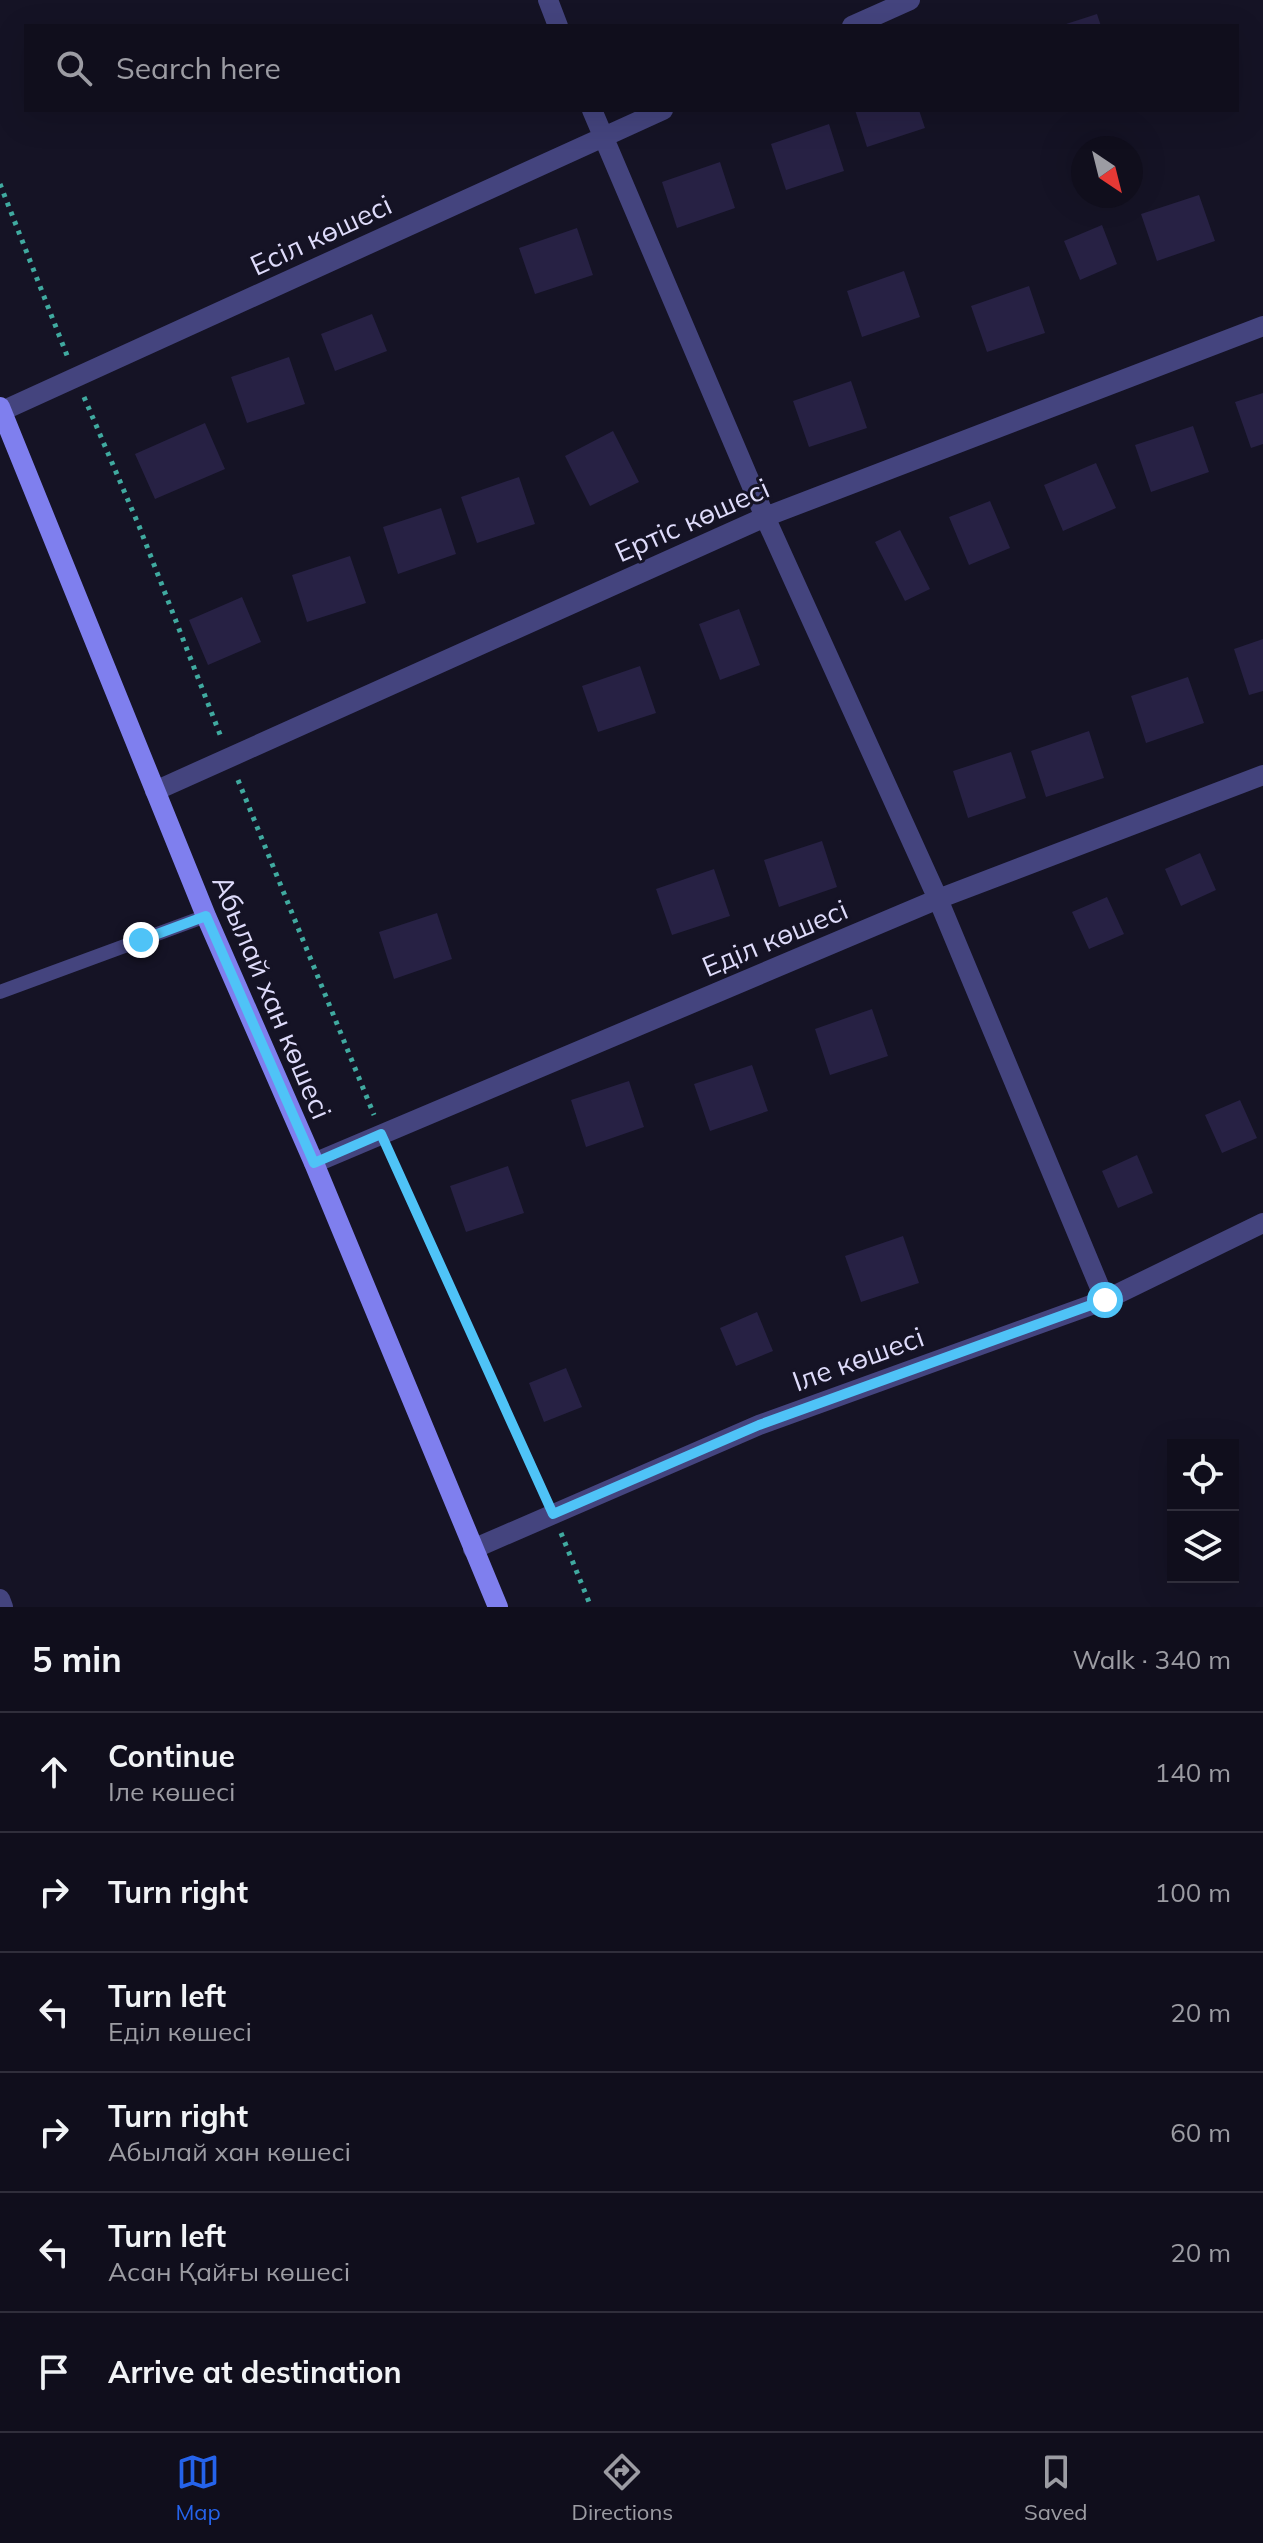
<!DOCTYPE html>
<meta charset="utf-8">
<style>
body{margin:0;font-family:Mulish,sans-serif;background:#1e1c29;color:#f1f3f6}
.controls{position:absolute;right:24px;bottom:24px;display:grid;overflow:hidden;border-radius:0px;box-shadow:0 8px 32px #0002}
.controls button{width:72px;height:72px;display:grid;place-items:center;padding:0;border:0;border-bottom:2px solid #302e3b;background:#100e1c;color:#f1f3f6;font:40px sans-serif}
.compass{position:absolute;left:1071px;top:136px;width:72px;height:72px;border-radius:50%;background:#100e1c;box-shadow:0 8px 32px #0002;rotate:145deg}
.stop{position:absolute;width:24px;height:24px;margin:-18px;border:6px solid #4fc3f7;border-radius:50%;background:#fff}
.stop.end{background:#4fc3f7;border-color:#fff;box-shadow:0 2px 8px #0008}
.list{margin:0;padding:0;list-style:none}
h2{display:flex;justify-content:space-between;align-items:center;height:104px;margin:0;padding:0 32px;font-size:34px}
h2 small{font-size:26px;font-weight:400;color:#9c9ca3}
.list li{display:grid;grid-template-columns:52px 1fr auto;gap:24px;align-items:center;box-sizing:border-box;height:120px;padding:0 32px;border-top:2px solid #302e3b}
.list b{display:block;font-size:30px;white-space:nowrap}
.list p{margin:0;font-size:26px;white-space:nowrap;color:#9c9ca3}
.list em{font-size:26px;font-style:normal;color:#9c9ca3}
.icon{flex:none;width:44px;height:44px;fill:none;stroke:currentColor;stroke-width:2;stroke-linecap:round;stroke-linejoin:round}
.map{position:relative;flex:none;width:1263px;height:1607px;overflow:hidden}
.search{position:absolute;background:#100e1c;box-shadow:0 8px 32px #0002;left:24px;right:24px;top:24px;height:88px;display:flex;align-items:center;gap:20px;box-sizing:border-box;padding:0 28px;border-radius:0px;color:#9c9ca3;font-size:30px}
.sheet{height:824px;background:#100e1c}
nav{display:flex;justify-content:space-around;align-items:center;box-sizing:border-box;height:112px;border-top:2px solid #302e3b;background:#100e1c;font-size:22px;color:#9c9ca3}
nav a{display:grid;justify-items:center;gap:4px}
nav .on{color:#2563eb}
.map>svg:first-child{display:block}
.building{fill:#272144}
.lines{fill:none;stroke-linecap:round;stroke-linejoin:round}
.path{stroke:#40aaa0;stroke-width:5;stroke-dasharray:4 6;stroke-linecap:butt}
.lane{stroke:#44447e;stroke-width:14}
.street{stroke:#44447e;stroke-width:20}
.secondary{stroke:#7f7fee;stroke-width:20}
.route{stroke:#4fc3f7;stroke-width:10}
.labels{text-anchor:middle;stroke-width:6;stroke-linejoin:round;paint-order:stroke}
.street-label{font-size:28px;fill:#dedbfa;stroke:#151325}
</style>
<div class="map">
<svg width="1263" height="1607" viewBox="0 0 1263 1607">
<rect width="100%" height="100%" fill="#151325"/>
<!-- building -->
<path class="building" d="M1097,14L1101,26H1063V25Z
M855,110H919L925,128L867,147Z
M829,124L844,171L786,190L771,144Z
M720,162L735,208L677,228L662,182Z
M1199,195L1215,241L1157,261L1141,214Z
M1102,225L1117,264L1080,280L1064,241Z
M577,228L593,275L535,294L519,248Z
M904,271L920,317L862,337L847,291Z
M1029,286L1045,333L987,352L971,306Z
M372,314L387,351L335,371L321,334Z
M289,357L305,404L247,423L231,377Z
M851,381L867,428L809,447L793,401Z
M1263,393V444L1251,448L1235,402Z
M205,423L225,469L155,499L135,454Z
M1193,426L1209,472L1151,492L1135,445Z
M613,431L639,482L590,506L565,456Z
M1096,463L1116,508L1063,531L1044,485Z
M519,477L535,524L477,543L461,497Z
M990,501L1010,548L969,565L949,517Z
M441,508L456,554L398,574L383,527Z
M900,530L930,589L905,601L875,542Z
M350,556L366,603L307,622L292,575Z
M242,597L261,642L208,665L189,620Z
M739,609L760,665L720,680L699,624Z
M1263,639V691L1249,695L1234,649Z
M640,666L656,713L598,732L582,686Z
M1188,677L1204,723L1146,743L1131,696Z
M1089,731L1104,778L1046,797L1031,751Z
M1011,752L1026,798L968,818L953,771Z
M822,841L837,887L779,907L764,860Z
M1200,853L1216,890L1181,906L1165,869Z
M714,869L730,916L672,935L656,889Z
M1107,897L1124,934L1089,949L1072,912Z
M437,913L452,959L394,979L379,932Z
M872,1009L888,1056L830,1075L815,1029Z
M752,1065L768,1111L710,1131L694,1084Z
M629,1081L644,1127L586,1147L571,1100Z
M1240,1100L1257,1138L1222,1153L1205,1115Z
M1137,1155L1153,1193L1118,1208L1102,1171Z
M508,1166L524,1213L466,1232L450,1186Z
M903,1236L919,1283L861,1302L845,1256Z
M757,1312L773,1351L736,1366L720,1328Z
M566,1368L582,1407L544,1422L529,1383Z"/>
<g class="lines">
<!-- path -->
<path class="path" d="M0,184L68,358
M84,397L139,526L221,737
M238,780L374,1115
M390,1154L545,1494
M561,1533L591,1607"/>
<!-- lane -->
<path class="lane" d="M0,992L206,916"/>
<!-- street -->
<path class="street" d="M548,0L558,26
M852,26L910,0
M592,110L765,517L938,899L1105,1300
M2,411L663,110
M155,791L765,517L1263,326
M314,1163L938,899L1263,775
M473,1549L759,1425L1105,1300L1263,1223
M0,1599L3,1607"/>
<!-- secondary -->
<path class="secondary" d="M0,407L206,916L314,1163L498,1607"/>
</g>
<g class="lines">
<!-- route -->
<path class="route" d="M141,940L206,916L314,1163L381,1134L553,1514L759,1425L1105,1300"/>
</g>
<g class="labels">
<!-- street labels -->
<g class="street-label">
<text transform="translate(321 235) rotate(-25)" y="10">Есіл көшесі</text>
<text transform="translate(692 520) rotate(-24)" y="10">Ертіс көшесі</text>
<text transform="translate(775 938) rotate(-23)" y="10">Еділ көшесі</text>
<text transform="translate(272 997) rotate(67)" y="10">Абылай хан көшесі</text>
<text transform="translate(858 1359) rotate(-20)" y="10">Іле көшесі</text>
</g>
</g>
</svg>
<div class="controls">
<button><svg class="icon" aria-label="locate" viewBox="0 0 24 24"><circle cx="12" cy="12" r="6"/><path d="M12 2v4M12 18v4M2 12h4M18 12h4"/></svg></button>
<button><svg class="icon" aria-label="layers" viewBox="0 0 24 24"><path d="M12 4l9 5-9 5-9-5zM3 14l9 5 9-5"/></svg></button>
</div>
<svg class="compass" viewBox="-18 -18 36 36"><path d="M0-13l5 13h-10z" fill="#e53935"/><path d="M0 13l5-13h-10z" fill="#9c9ca3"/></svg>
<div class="stop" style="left:1105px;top:1300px"></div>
<div class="stop end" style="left:141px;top:940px"></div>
<div class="search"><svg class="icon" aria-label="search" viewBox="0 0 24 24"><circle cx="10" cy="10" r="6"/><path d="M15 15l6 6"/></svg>Search here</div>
</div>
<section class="sheet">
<h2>5 min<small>Walk · 340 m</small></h2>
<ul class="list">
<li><svg class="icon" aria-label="ahead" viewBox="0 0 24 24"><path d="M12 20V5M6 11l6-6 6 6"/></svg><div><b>Continue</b><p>Іле көшесі</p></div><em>140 m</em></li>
<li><svg class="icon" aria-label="right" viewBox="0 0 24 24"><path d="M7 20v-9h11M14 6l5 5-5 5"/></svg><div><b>Turn right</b></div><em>100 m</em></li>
<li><svg class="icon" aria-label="left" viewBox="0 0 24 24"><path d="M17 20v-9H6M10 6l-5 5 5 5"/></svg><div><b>Turn left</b><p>Еділ көшесі</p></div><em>20 m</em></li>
<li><svg class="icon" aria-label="right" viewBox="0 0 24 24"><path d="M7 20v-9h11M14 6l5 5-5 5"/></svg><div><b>Turn right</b><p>Абылай хан көшесі</p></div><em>60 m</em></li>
<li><svg class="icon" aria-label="left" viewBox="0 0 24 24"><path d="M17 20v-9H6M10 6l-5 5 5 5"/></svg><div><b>Turn left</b><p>Асан Қайғы көшесі</p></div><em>20 m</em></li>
<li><svg class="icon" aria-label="arrive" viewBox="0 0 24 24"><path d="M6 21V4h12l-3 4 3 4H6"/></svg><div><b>Arrive at destination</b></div></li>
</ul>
</section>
<nav>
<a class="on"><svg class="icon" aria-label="map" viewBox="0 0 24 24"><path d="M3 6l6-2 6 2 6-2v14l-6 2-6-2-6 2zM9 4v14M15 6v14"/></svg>Map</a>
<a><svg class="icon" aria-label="directions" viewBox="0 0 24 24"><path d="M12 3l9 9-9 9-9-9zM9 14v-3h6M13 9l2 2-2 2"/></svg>Directions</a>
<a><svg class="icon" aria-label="saved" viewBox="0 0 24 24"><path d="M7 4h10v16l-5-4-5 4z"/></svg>Saved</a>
</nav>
